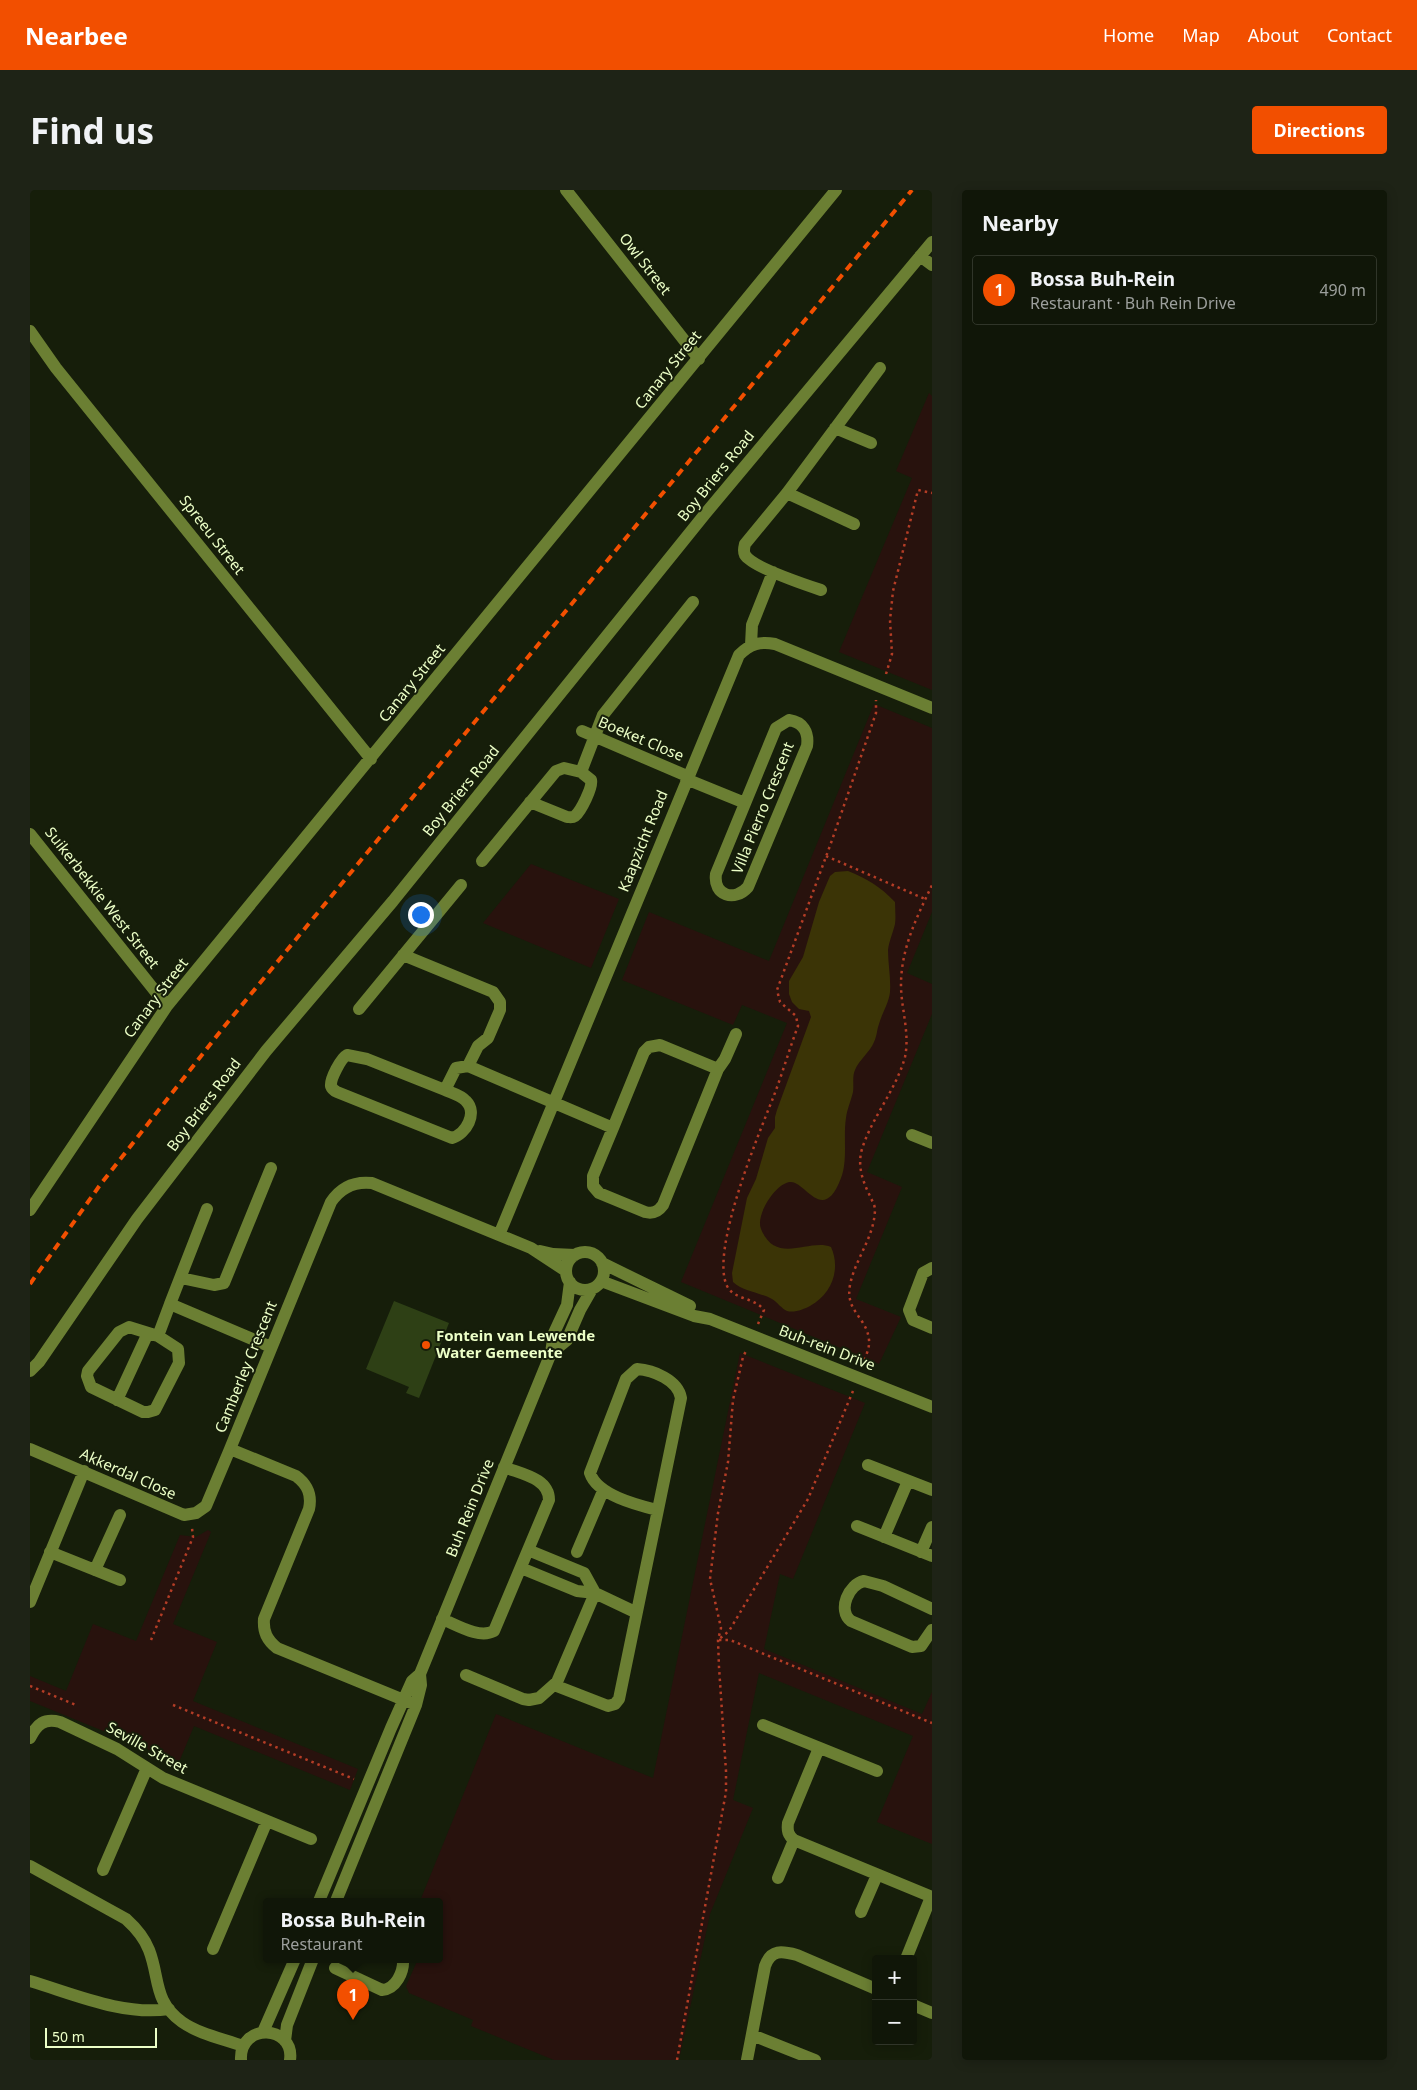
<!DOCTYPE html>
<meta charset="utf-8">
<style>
body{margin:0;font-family:"Noto Sans",sans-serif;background:#1e2316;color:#f1f3f6}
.controls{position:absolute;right:15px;bottom:15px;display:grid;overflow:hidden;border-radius:5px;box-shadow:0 2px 12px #0003}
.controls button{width:45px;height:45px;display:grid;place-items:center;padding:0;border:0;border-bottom:1px solid #303529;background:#101608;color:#f1f3f6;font:25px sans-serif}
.scale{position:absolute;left:15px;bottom:12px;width:112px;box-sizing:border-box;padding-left:5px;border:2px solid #ecffc7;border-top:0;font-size:14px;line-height:18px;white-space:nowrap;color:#ecffc7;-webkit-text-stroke:4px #161e0a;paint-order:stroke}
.you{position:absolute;left:390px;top:724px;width:18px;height:18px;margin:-12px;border:4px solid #fff;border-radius:50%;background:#1a73e8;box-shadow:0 0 0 8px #1a73e833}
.badge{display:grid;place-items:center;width:32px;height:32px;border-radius:50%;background:#f24f00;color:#fff;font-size:16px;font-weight:700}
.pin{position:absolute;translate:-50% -41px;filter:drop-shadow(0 1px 2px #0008)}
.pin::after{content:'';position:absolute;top:26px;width:18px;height:15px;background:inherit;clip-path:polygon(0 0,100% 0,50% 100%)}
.popup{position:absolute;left:233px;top:1708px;width:180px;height:65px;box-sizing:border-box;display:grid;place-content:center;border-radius:5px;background:#101608;filter:drop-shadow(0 1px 4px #0005);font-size:16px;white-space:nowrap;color:#9c9f9c}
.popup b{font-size:19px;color:#f1f3f6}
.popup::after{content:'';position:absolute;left:50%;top:100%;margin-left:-10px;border:10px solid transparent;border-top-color:#101608}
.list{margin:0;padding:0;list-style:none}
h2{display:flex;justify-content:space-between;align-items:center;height:65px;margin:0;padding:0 20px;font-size:21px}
h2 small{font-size:16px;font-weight:400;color:#9c9f9c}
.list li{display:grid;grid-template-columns:32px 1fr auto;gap:15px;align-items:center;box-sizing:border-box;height:70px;margin:0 10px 10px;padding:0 10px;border:1px solid #303529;border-radius:5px}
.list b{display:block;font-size:19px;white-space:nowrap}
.list p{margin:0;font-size:16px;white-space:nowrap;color:#9c9f9c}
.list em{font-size:16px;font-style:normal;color:#9c9f9c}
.map{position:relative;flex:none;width:902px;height:1870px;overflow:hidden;border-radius:5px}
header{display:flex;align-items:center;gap:30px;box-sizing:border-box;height:70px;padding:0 25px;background:#f24f00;color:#fff}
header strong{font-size:24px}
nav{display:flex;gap:28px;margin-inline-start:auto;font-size:18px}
.intro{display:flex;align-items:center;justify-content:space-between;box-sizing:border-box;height:120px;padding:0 30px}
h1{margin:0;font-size:35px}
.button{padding:12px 22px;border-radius:5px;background:#f24f00;color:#fff;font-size:18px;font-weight:700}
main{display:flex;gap:30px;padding:0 30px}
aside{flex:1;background:#101608;border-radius:5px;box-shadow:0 2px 12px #0003}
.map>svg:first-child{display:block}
.green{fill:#28120d}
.water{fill:#3b3406}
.building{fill:#2e4015}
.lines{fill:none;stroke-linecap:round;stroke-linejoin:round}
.path{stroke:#b43d26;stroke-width:2.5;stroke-dasharray:2.5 4;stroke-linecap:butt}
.minor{stroke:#6b7f33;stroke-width:12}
.rail{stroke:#f24f00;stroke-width:4;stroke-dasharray:8 6;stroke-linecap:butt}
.poi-dot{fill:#f24f00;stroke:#161e0a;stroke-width:2}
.labels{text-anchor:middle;stroke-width:4;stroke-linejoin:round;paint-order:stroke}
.street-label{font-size:15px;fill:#ecffc7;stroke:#161e0a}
.poi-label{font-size:15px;font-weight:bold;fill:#ecffc7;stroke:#161e0a;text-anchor:start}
</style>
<header>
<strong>Nearbee</strong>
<nav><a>Home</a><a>Map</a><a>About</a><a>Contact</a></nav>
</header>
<div class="intro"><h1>Find us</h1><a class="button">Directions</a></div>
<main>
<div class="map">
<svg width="902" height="1870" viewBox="0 0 902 1870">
<rect width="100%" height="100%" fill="#161e0a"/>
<!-- green -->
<path class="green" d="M899,203L902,206V500L809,462L882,288L866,281Z
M844,514L902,538V722L877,783L902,794V824L837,982L872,997L826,1109L871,1127L849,1174L651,1092L757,833L712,815L703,835L592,790L619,722L739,771Z
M501,674L589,709L561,778L453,733Z
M710,1163L835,1213L763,1389L750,1384L734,1459L892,1524L902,1502V1654L847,1632L883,1546L729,1483L703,1610L723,1618L680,1724L649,1870H524L441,1836L443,1830L379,1803L376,1796L388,1769H409V1711H390L466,1524L623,1588Z
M178,1340L181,1342L143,1434L187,1452L163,1511L328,1579L320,1600L164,1536L149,1572L0,1511V1486L36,1501L63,1434L106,1451L150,1345L166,1347Z"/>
<!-- water -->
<path class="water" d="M818,681C836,688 851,697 865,712C865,719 866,727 865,734C863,743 859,751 858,760C858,774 861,788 860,802C859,813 852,823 849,834C847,839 847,846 844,852C840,862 829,870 825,880C822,886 824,895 823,902C821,911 817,919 816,928C813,947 818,970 811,988C793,1036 775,990 760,992C746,993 725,1025 731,1039C746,1076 779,1048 801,1057C811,1079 802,1104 780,1116C774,1119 765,1123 757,1121C752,1119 747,1112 742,1109C729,1102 714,1102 703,1092L702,1083L717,1008L726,989L738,948L745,938V927L747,920L781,827L779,821L769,819L762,812L759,804V791L773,767L789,712L800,686L805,682Z"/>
<!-- building -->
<path class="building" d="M364,1111L419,1133L389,1208L376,1203L379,1197L336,1179Z"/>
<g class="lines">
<!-- path -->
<path class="path" d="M856,484L862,464L860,430L863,401L888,300L902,303
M796,666L895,709
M728,1134L734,1120C724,1107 704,1110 697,1096C680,1061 728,946 743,908C752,885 759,860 768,836L766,826L750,812L747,800L801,653L846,523V510
M832,1176C835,1168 840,1158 839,1150C837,1127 815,1122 820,1095C825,1069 844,1048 845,1020C845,1015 842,1011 840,1006C833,992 827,976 832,959C842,927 866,900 875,867C880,843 871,818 871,795C871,758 887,727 902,695
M823,1201L778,1309L699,1441L688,1450H700L902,1533
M121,1450L163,1347L162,1338
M0,1496L46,1515
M143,1515L324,1589
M647,1870L696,1602V1581L689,1477L688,1450L691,1438L680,1389L688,1323L698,1272L703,1210L713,1167L717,1159"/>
<!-- minor -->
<path class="minor" d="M536,0L669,169
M890,66L902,75
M0,141L26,178L341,569
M805,238L841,253
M757,303L824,334
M791,400C776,395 722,377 715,365C713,361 714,358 715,354L757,303L850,178
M721,455L722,435L743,382
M759,530C773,532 779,542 777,556L718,697C705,712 683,706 686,684L746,538Z
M552,541L657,586
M656,589L715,613
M500,612L537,627C540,627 542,628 545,626C551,621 563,597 561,590L551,582L573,525L663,412
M0,644L137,816
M452,671L526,581L534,578L551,582
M373,765L463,802L470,812V820L458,848L448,856L438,876
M329,819L431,695
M415,900C422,903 431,905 436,911C448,923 436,944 422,948L307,902C305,901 302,899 301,896C300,889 311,868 317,865L337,869L415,900L426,878L438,876L583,938L563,986V996L569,1003L615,1022C623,1024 628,1022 633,1015L688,879L695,869L706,844
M583,938L614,862L619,857L630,855L688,879
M882,945L902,953
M177,1019L140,1114L241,1157
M0,1020L137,816L806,0
M469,1045L709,465C720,454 730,451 745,454L902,518
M510,1061L523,1064L545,1065
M536 1081a19 19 0 1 1 38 0a19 19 0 1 1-38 0Z
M572,1073L660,1116
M902,1078L893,1083L879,1120L883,1130L902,1138
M151,1088L184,1095L194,1093L241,978
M571,1091L664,1126L680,1129L902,1217
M128,1146L148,1159L149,1173L125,1220L118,1222H113L61,1197L57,1186L58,1181L89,1142L99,1137L128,1146L140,1114
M521,1163L537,1150L550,1120L562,1099
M0,1181L9,1172L107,1029L236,861L363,711L675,324L902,52
M87,1210L118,1143
M0,1259L154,1325L166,1323L176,1316L200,1259
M838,1275L902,1300
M827,1336L902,1366
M854,1347L878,1291
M498,1360L554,1383L565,1403
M20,1362L90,1390
M547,1362L573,1301
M891,1362L902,1337
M491,1378L547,1401L565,1403L605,1422
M65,1380L90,1325
M0,1412L54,1281
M902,1419L853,1396L834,1391C819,1394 807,1420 821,1431L882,1457L891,1456L902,1440
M412,1429C427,1435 449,1449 464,1441L519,1310C519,1288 491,1284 474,1277
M436,1485L493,1509L499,1510L509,1508L527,1492L565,1403
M524,1495L578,1516L585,1514L589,1509L651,1208C648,1190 623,1180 607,1179L596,1189L560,1283C567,1305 607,1315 627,1320
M386,1515L247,1458C237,1450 233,1442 234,1429L279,1319C282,1305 278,1295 266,1286L200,1259L301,1012C311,997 324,991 342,993L501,1058L536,1081
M733,1535L847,1581
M0,1548C7,1534 14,1528 30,1532L87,1559L133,1588L281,1649
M789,1558L758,1633C757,1641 758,1645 764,1650L902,1707
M0,1676L96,1729C106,1738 114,1747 119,1760C130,1788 123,1811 152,1832C169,1844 194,1849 213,1856
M73,1680L117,1578
M748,1688L764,1650
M289,1711L361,1538L382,1491L390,1484L521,1163L524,1143L537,1115L540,1092
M306,1711L386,1515L391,1495L390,1484
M831,1722L847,1685
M183,1759L237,1631
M876,1769L901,1707
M305,1778L352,1800C366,1799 374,1782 373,1769
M0,1791C44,1804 93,1826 139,1819
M883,1815L902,1823
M233,1842L265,1769
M722,1845L785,1870
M255,1851L257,1835L283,1769
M211,1870C209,1832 265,1835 260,1870
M717,1870L735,1776C741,1759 752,1761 767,1765L846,1799"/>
<!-- rail -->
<path class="rail" d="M0,1094L70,995L193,838L882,0"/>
</g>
<!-- markers -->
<circle class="poi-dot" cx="396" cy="1155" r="5"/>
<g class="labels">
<!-- street labels -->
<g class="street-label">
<text transform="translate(615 74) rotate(52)" y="5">Owl Street</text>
<text transform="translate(638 180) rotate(-51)" y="5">Canary Street</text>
<text transform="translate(686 286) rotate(-51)" y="5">Boy Briers Road</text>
<text transform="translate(182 345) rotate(52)" y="5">Spreeu Street</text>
<text transform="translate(382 493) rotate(-51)" y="5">Canary Street</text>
<text transform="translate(611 549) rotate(23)" y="5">Boeket Close</text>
<text transform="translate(431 601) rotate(-51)" y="5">Boy Briers Road</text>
<text transform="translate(733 618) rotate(-68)" y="5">Villa Pierro Crescent</text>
<text transform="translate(613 651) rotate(-68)" y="5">Kaapzicht Road</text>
<text transform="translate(72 708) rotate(52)" y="5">Suikerbekkie West Street</text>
<text transform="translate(126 808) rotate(-53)" y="5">Canary Street</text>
<text transform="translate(174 915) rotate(-53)" y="5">Boy Briers Road</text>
<text transform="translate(797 1158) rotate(21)" y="5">Buh-rein Drive</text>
<text transform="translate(216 1177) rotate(-68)" y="5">Camberley Crescent</text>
<text transform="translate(98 1284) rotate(24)" y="5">Akkerdal Close</text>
<text transform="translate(440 1318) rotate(-68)" y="5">Buh Rein Drive</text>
<text transform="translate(117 1558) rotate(29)" y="5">Seville Street</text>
</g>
<!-- poi labels -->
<g class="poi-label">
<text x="406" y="1151">Fontein van Lewende<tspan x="406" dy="17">Water Gemeente</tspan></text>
</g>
</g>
</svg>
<div class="controls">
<button>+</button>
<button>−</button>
</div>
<div class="scale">50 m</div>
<div class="you"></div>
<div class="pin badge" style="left:323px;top:1830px">1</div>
<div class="popup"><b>Bossa Buh-Rein</b>Restaurant</div>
</div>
<aside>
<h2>Nearby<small></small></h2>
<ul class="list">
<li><span class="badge">1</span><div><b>Bossa Buh-Rein</b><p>Restaurant · Buh Rein Drive</p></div><em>490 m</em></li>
</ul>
</aside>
</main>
